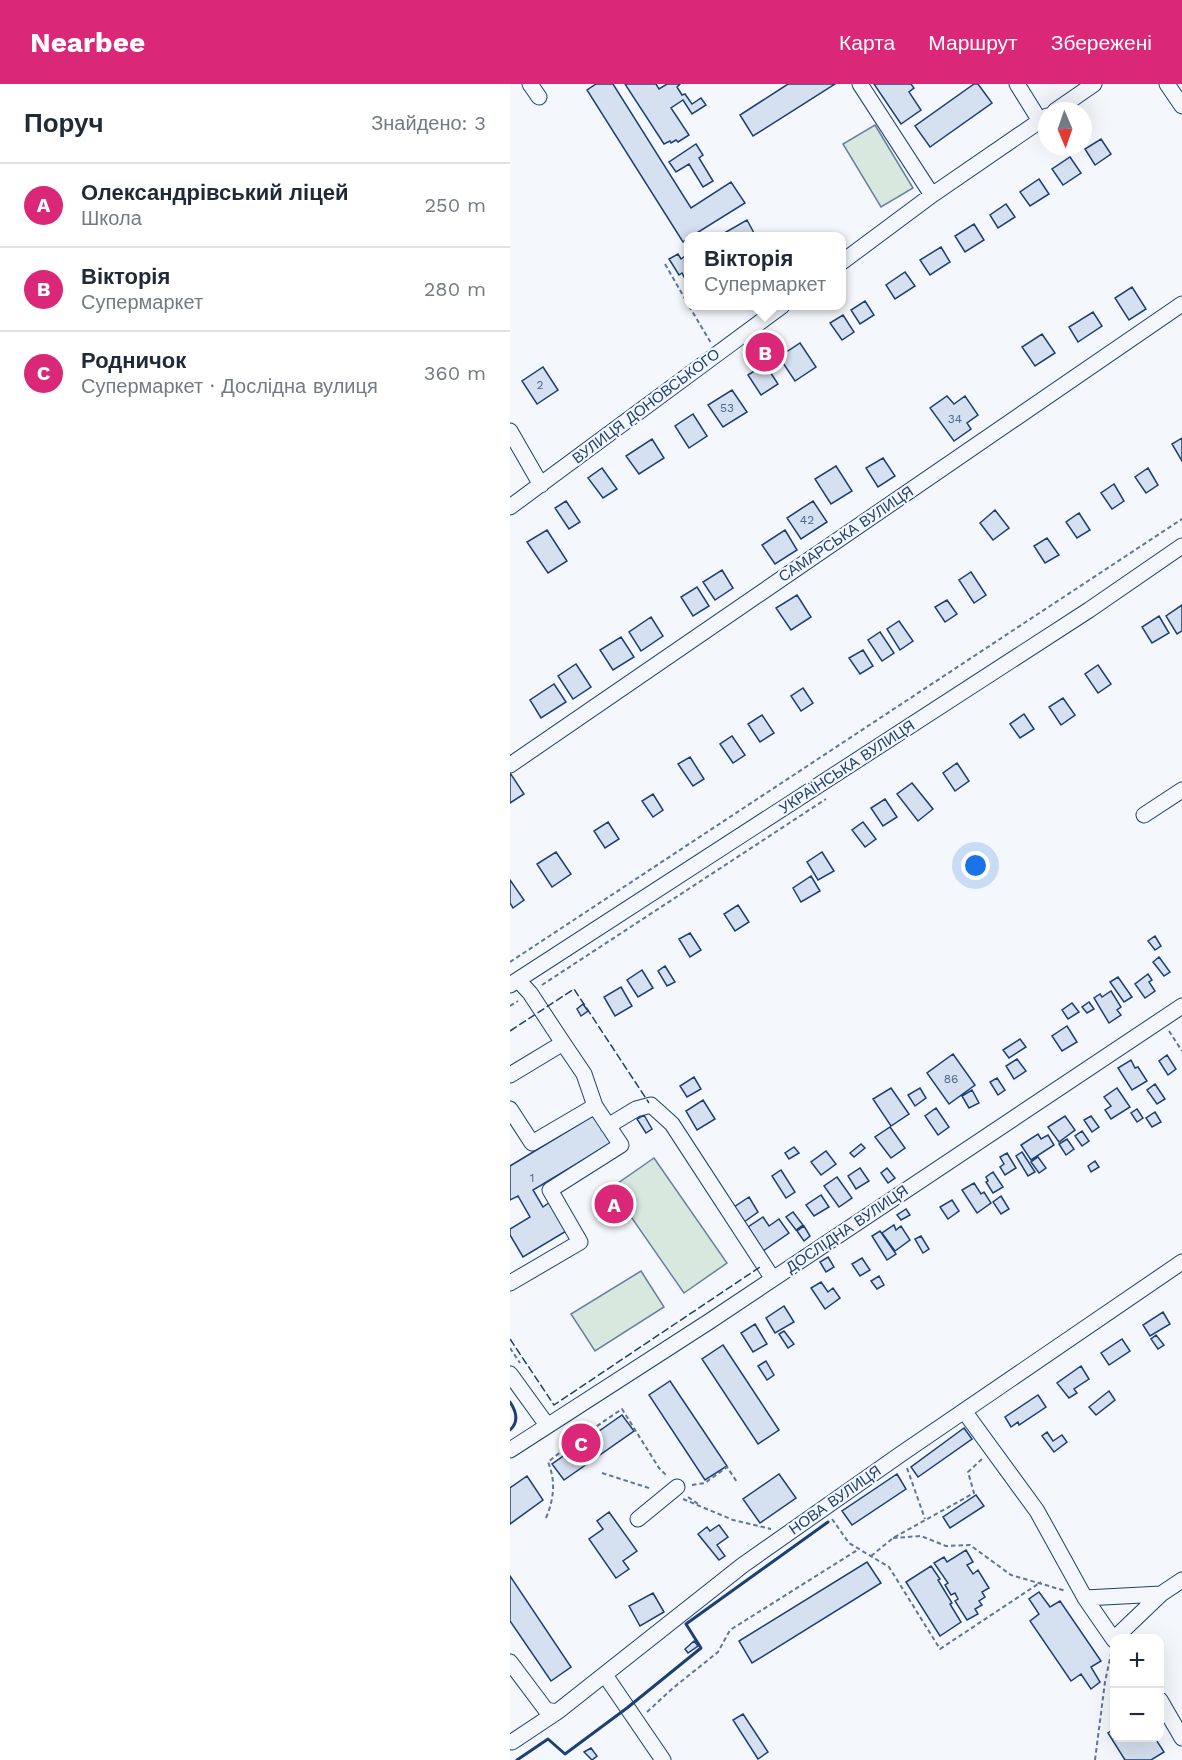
<!DOCTYPE html>
<html lang="uk">
<meta charset="utf-8">
<style>
body{margin:0;font-family:"Work Sans",sans-serif;background:#f6f6f7;color:#1f2937}
.controls{position:absolute;right:18px;bottom:18px;display:grid;overflow:hidden;border-radius:12px;box-shadow:0 6px 24px #0002}
.controls button{width:54px;height:54px;display:grid;place-items:center;padding:0;border:0;border-bottom:2px solid #e0e1e3;background:#fff;color:#1f2937;font:30px sans-serif}
.compass{position:absolute;left:528px;top:18px;width:54px;height:54px;border-radius:50%;background:#fff;box-shadow:0 6px 24px #0002;rotate:178deg}
.you{position:absolute;left:466px;top:782px;width:21px;height:21px;margin:-15px;border:4px solid #fff;border-radius:50%;background:#1a73e8;box-shadow:0 0 0 9px #1a73e833}
.badge{display:grid;place-items:center;width:39px;height:39px;border-radius:50%;background:#db2777;color:#fff;font-size:20px;font-weight:700}
.pin{position:absolute;translate:-50% -50%;border:3px solid #fff;box-shadow:0 2px 6px #0006}
.popup{position:absolute;left:174px;top:148px;width:162px;height:78px;box-sizing:border-box;display:grid;place-content:center;border-radius:12px;background:#fff;filter:drop-shadow(0 2px 4px #0005);font-size:20px;white-space:nowrap;color:#747a83}
.popup b{font-size:22px;color:#1f2937}
.popup::after{content:'';position:absolute;left:50%;top:100%;margin-left:-12px;border:12px solid transparent;border-top-color:#fff}
.list{margin:0;padding:0;list-style:none}
h2{display:flex;justify-content:space-between;align-items:center;height:78px;margin:0;padding:0 24px;font-size:26px}
h2 small{font-size:20px;font-weight:400;color:#747a83}
.list li{display:grid;grid-template-columns:39px 1fr auto;gap:18px;align-items:center;box-sizing:border-box;height:84px;padding:0 24px;border-top:2px solid #e0e1e3}
.list b{display:block;font-size:22px;white-space:nowrap}
.list p{margin:0;font-size:20px;white-space:nowrap;color:#747a83}
.list em{font-size:20px;font-style:normal;color:#747a83}
.map{position:relative;flex:none;width:672px;height:1676px;overflow:hidden}
header{display:flex;align-items:center;gap:36px;box-sizing:border-box;height:84px;padding:0 30px;background:#db2777;color:#fff}
header strong{font-size:28px}
nav{display:flex;gap:33px;margin-inline-start:auto;font-size:21px}
main{display:flex}
aside{flex:1;background:#fff}
.map>svg:first-child{display:block}
.green{fill:#d7e8df;stroke:#687fa3;stroke-width:1.5}
.building{fill:#d5e0f0;stroke:#1d3f73;stroke-width:1.5}
.lines{fill:none;stroke-linecap:round;stroke-linejoin:round}
.minor-casing{stroke:#1d3f73;stroke-width:17}
.path{stroke:#5e769c;stroke-width:2;stroke-dasharray:4.5 3;stroke-linecap:butt}
.minor{stroke:#f4f7fb;stroke-width:15}
.fence{stroke:#1d3f73;stroke-width:1.5;stroke-dasharray:8 3;stroke-linecap:butt}
.wall{stroke:#1d3f73;stroke-width:3}
.labels{text-anchor:middle;stroke-width:4.5;stroke-linejoin:round;paint-order:stroke}
.number-label{font-size:12px;fill:#4b6792}
.street-label{font-size:15px;fill:#1d3f73;stroke:#f4f7fb}
</style>
<header>
<strong>Nearbee</strong>
<nav><a>Карта</a><a>Маршрут</a><a>Збережені</a></nav>
</header>
<main>
<aside>
<h2>Поруч<small>Знайдено: 3</small></h2>
<ul class="list">
<li><span class="badge">A</span><div><b>Олександрівський ліцей</b><p>Школа</p></div><em>250 m</em></li>
<li><span class="badge">B</span><div><b>Вікторія</b><p>Супермаркет</p></div><em>280 m</em></li>
<li><span class="badge">C</span><div><b>Родничок</b><p>Супермаркет · Дослідна вулиця</p></div><em>360 m</em></li>
</ul>
</aside>
<div class="map">
<svg width="672" height="1676" viewBox="0 0 672 1676">
<rect width="100%" height="100%" fill="#f4f7fb"/>
<!-- green -->
<path class="green" d="M365,41L403,104L371,123L333,60Z
M144,1074L217,1179L174,1209L101,1104Z
M131,1187L154,1223L85,1267L61,1230Z"/>
<!-- building -->
<path class="building" d="M86,0H103L181,124L221,98L235,119L182,152H178V155L173,158L77,6Z
M115,0H146L149,5L157,0H170L167,3L172,11L175,10L182,20L191,14L196,21L182,30L173,16L161,24L179,51L168,58L166,56L161,59L160,57L154,60Z
M278,0H325L243,52L230,31Z
M364,0H401L404,4L399,8L411,26L391,40Z
M464,0H468L482,19L420,63L405,42Z
M591,55L601,70L585,81L575,65Z
M186,60L193,71L189,74L203,97L193,103L179,80L166,88L159,78Z
M560,73L571,89L553,101L542,85Z
M529,95L539,110L520,122L510,108Z
M496,120L505,133L488,144L480,131Z
M237,136L244,149L241,150L243,152H209Z
M464,140L474,156L455,168L445,152Z
M431,163L440,178L420,191L410,176Z
M168,170L171,175L178,170V201L172,189L169,191L159,175Z
M395,188L405,202L385,215L376,201Z
M622,203L636,225L619,236L605,214Z
M355,217L364,231L350,240L341,226Z
M583,228L592,242L568,258L559,243Z
M333,231L344,248L332,256L320,239Z
M532,250L545,269L525,282L512,263Z
M258,256L268,270L251,280L241,265Z
M290,259L306,283L285,297L269,273Z
M255,280L268,300L251,311L238,291Z
M33,283L48,306L27,320L12,297Z
M222,306L237,328L213,343L198,321Z
M437,312L444,320L455,312L468,331L457,339L461,345L444,357L420,324Z
M183,330L197,352L179,364L165,342Z
M672,354V377L662,360Z
M142,355L154,374L129,390L116,372Z
M373,374L385,392L368,403L356,384Z
M326,382L342,407L321,420L305,395Z
M92,384L107,405L93,414L78,394Z
M638,384L648,401L636,409L625,393Z
M604,400L614,417L602,425L591,409Z
M56,417L70,438L59,445L45,424Z
M303,417L317,438L291,455L277,434Z
M485,426L499,444L483,456L470,439Z
M569,429L580,446L567,454L556,438Z
M37,446L57,477L38,489L17,458Z
M275,446L287,466L265,480L252,461Z
M537,454L549,471L535,479L524,462Z
M212,486L223,504L205,516L193,498Z
M461,488L476,511L464,519L449,496Z
M187,503L199,522L183,532L171,513Z
M287,511L301,533L281,546L266,524Z
M437,516L447,530L435,538L425,523Z
M672,521V547L667,550L656,532Z
M649,532L659,549L642,559L632,543Z
M141,533L153,552L131,567L119,548Z
M389,537L403,557L390,566L377,545Z
M370,548L384,569L372,577L358,556Z
M111,553L124,573L103,586L90,566Z
M353,566L363,582L350,590L339,574Z
M66,580L81,603L63,615L48,592Z
M588,581L601,600L588,609L575,590Z
M44,600L56,618L31,634L20,616Z
M293,604L303,619L291,627L281,612Z
M553,614L565,631L551,641L539,623Z
M514,630L524,645L510,654L500,640Z
M252,631L264,649L250,658L238,640Z
M222,652L235,671L223,679L210,660Z
M180,673L194,695L183,702L168,680Z
M447,679L459,697L445,707L433,689Z
M0,689L14,710L0,719Z
M402,699L423,725L408,737L387,710Z
M143,710L153,726L143,733L132,717Z
M375,715L387,733L373,742L361,724Z
M98,738L109,755L95,764L84,747Z
M353,738L366,755L355,763L342,746Z
M46,768L61,790L42,803L27,780Z
M312,768L324,787L308,796L297,778Z
M301,792L310,807L291,818L283,804Z
M0,796L14,816L3,824L0,819Z
M228,821L239,838L225,847L214,830Z
M180,849L191,866L180,873L169,855Z
M645,852L651,862L645,866L638,857Z
M649,873L660,888L654,892L643,878Z
M155,882L165,898L157,902L148,887Z
M132,886L143,904L128,913L117,896Z
M638,890L642,896L639,898L645,907L635,914L625,900Z
M608,893L622,913L614,918L600,898Z
M111,903L122,922L105,932L94,913Z
M601,907L611,923L607,926L611,931L599,939L584,914L590,910L592,913Z
M579,918L584,925L577,929L572,923Z
M562,919L569,928L558,935L552,926Z
M73,920L78,927L71,932L67,925Z
M557,942L567,958L552,967L542,952Z
M510,955L516,963L499,974L493,966Z
M443,970L465,1001L439,1020L417,989Z
M657,971L666,985L658,991L649,977Z
M507,975L516,987L504,995L496,982Z
M621,976L625,984L628,983L637,997L622,1006L608,984Z
M184,993L191,1005L177,1013L170,1002Z
M487,994L495,1006L488,1011L480,998Z
M645,1000L655,1015L647,1020L637,1006Z
M381,1004L399,1030L381,1042L363,1015Z
M410,1004L416,1014L405,1022L398,1011Z
M607,1004L620,1023L601,1035L595,1026L601,1022L594,1013Z
M462,1006L469,1019L459,1024L452,1012Z
M193,1016L205,1035L187,1046L176,1027Z
M426,1024L439,1043L428,1051L415,1032Z
M627,1025L633,1034L627,1038L621,1029Z
M645,1028L651,1038L642,1043L636,1034Z
M86,1030L103,1058L23,1106L33,1123L40,1118L58,1146L13,1173L0,1151V1145L20,1133L8,1112L0,1116V1082Z
M134,1031L142,1045L136,1049L127,1035Z
M555,1032L565,1046L549,1058L538,1043Z
M581,1032L589,1043L582,1048L574,1036Z
M380,1043L395,1064L381,1074L365,1053Z
M572,1047L579,1057L572,1062L565,1052Z
M528,1050L531,1055L538,1051L544,1061L521,1076L511,1061Z
M557,1055L564,1065L556,1071L549,1060Z
M351,1060L355,1064L344,1073L340,1069Z
M284,1063L289,1069L279,1075L275,1069Z
M316,1067L326,1080L311,1091L301,1078Z
M512,1068L525,1088L518,1092L506,1072Z
M497,1069L506,1084L495,1091L490,1083L494,1080L490,1073Z
M528,1073L536,1084L529,1089L521,1078Z
M585,1077L589,1083L581,1088L578,1082Z
M350,1084L359,1097L346,1105L338,1092Z
M377,1084L385,1094L378,1099L371,1089Z
M271,1086L285,1108L276,1114L262,1092Z
M483,1088L493,1103L483,1109L476,1098L478,1097L476,1093Z
M327,1093L342,1114L329,1123L314,1102Z
M464,1099L471,1110L474,1108L481,1119L467,1129L452,1106Z
M311,1111L319,1123L304,1132L296,1121Z
M491,1112L499,1125L491,1130L483,1118Z
M239,1113L248,1128L234,1138L224,1123Z
M442,1116L449,1127L438,1135L430,1123Z
M396,1125L400,1131L391,1136L387,1131Z
M283,1128L293,1141L286,1146L276,1133Z
M253,1133L259,1142L269,1135L279,1149L253,1167L238,1143Z
M384,1141L386,1146L391,1142L400,1156L385,1167L372,1149Z
M294,1142L300,1152L294,1157L287,1147Z
M370,1147L386,1170L377,1176L362,1152Z
M411,1152L419,1165L413,1169L405,1155Z
M318,1173L324,1183L316,1188L310,1178Z
M352,1174L360,1186L350,1192L342,1180Z
M369,1192L374,1201L367,1205L361,1197Z
M311,1198L318,1208L323,1204L330,1214L315,1225L301,1204Z
M274,1222L284,1238L265,1249L256,1234Z
M653,1228L660,1240L640,1252L633,1241Z
M245,1240L257,1260L243,1268L231,1249Z
M274,1247L284,1260L278,1264L269,1250Z
M646,1251L654,1261L648,1265L641,1255Z
M612,1255L620,1267L599,1281L591,1269Z
M213,1261L269,1346L248,1360L192,1275Z
M256,1277L264,1291L257,1296L248,1282Z
M571,1282L579,1295L564,1305L567,1309L559,1314L547,1299Z
M160,1297L217,1382L195,1396L139,1311Z
M599,1307L605,1316L586,1331L579,1323Z
M528,1311L536,1323L509,1341L508,1338L501,1343L495,1333Z
M112,1331L124,1347L54,1396L42,1380Z
M454,1344L462,1355L408,1393L401,1383Z
M537,1348L543,1357L552,1351L557,1358L544,1368L532,1352Z
M269,1390L286,1414L250,1439L233,1415Z
M387,1390L396,1405L342,1441L332,1427Z
M17,1392L33,1416L0,1440V1404Z
M466,1411L474,1422L440,1444L433,1433Z
M99,1428L127,1467L113,1477L119,1485L106,1494L79,1455L93,1445L87,1437Z
M209,1441L218,1453L207,1461L215,1472L209,1476L188,1450L197,1443L200,1447Z
M456,1466L463,1478L457,1481L463,1490L468,1486L479,1504L472,1508L475,1513L469,1517L472,1521L465,1525L468,1530L457,1536L445,1517L448,1515L445,1509L441,1511L435,1501L438,1499L424,1479L434,1473L437,1478Z
M357,1478L371,1499L242,1579L229,1557Z
M421,1482L430,1495L428,1496L442,1519L440,1520L451,1538L430,1552L396,1498Z
M0,1492L61,1583L41,1597L0,1537Z
M529,1508L540,1523L550,1517L591,1577L581,1583L590,1598L581,1605L571,1590L561,1597L520,1537L529,1530L519,1515Z
M143,1509L154,1528L130,1542L119,1522Z
M184,1557L188,1562L178,1569L175,1565Z
M233,1630L258,1668L248,1675L223,1636Z
M604,1645V1654H645L654,1668L641,1676H615L598,1649Z
M81,1664L87,1672L82,1676L74,1668Z"/>
<g class="lines">
<!-- minor casing -->
<g class="minor-casing">
<path id="minor" d="M20,0L29,13
M350,0L422,111
M507,0L530,37
M657,0L672,22
M545,27L584,0
M332,178L422,111L537,32
M0,347L31,401
M0,423L272,222
M0,681L672,220
M634,731L672,706
M8,896L20,909L53,959
M0,901L579,526L672,462
M0,991L53,959L74,990L85,1022
M0,1025L22,1059L85,1022L111,1061L40,1106L70,1158L0,1199
M98,1042L126,1025L141,1021L162,1040L263,1195
M0,1290L37,1341
M454,1327L527,1427L575,1514L604,1556
M0,1366L200,1237L672,922
M128,1435L167,1403
M575,1514L651,1510L672,1496
M605,1554L651,1510
M0,1578L36,1626L47,1628L233,1481L391,1370L672,1178
M95,1591L153,1676
M650,1616L672,1654
M2,1658L47,1628"/>
</g>
<!-- path -->
<path class="path" d="M155,180L178,220
M179,222L201,259
M0,878L672,435
M32,901L316,715
M0,922L8,917
M659,947L672,967
M0,1264L10,1279
M62,1359L112,1325L149,1384L157,1392
M397,1384L415,1435
M92,1389L142,1405
M182,1401L195,1399L217,1383L227,1398
M178,1413L188,1420
M173,1415L223,1436L261,1445
M36,1434C44,1415 46,1397 38,1378L62,1359L54,1348
M322,1435L339,1459L379,1483L430,1565L531,1498
M383,1454L411,1452L436,1462L460,1461L501,1491L556,1507
M361,1472L383,1454L464,1409L458,1388L472,1375
M137,1628L163,1604L208,1568L220,1546L349,1465
M585,1676L595,1598L601,1570"/>
<!-- minor -->
<use href="#minor" class="minor"/>
<!-- fence -->
<path class="fence" d="M0,947L64,905L139,1019
M0,1255L44,1321L250,1183"/>
<!-- wall -->
<path class="wall" d="M0,1318C6,1327 9,1338 0,1346
M7,1676L38,1655L55,1670L117,1624L191,1564L176,1540L318,1438"/>
</g>
<g class="labels">
<!-- number labels -->
<g class="number-label">
<text x="30" y="305">2</text>
<text x="217" y="328">53</text>
<text x="445" y="339">34</text>
<text x="297" y="440">42</text>
<text x="441" y="999">86</text>
<text x="22" y="1098">1</text>
</g>
<!-- street labels -->
<g class="street-label">
<text transform="translate(136 322) rotate(-37)" y="5">ВУЛИЦЯ ДОНОВСЬКОГО</text>
<text transform="translate(336 450) rotate(-34)" y="5">САМАРСЬКА ВУЛИЦЯ</text>
<text transform="translate(337 683) rotate(-33)" y="5">УКРАЇНСЬКА ВУЛИЦЯ</text>
<text transform="translate(337 1145) rotate(-34)" y="5">ДОСЛІДНА ВУЛИЦЯ</text>
<text transform="translate(325 1416) rotate(-35)" y="5">НОВА ВУЛИЦЯ</text>
</g>
</g>
</svg>
<div class="controls">
<button>+</button>
<button>−</button>
</div>
<svg class="compass" viewBox="-18 -18 36 36"><path d="M0-13l5 13h-10z" fill="#e53935"/><path d="M0 13l5-13h-10z" fill="#747a83"/></svg>
<div class="you"></div>
<div class="pin badge" style="left:104px;top:1120px">A</div>
<div class="pin badge" style="left:255px;top:268px">B</div>
<div class="popup"><b>Вікторія</b>Супермаркет</div>
<div class="pin badge" style="left:71px;top:1359px">C</div>
</div>
</main>
